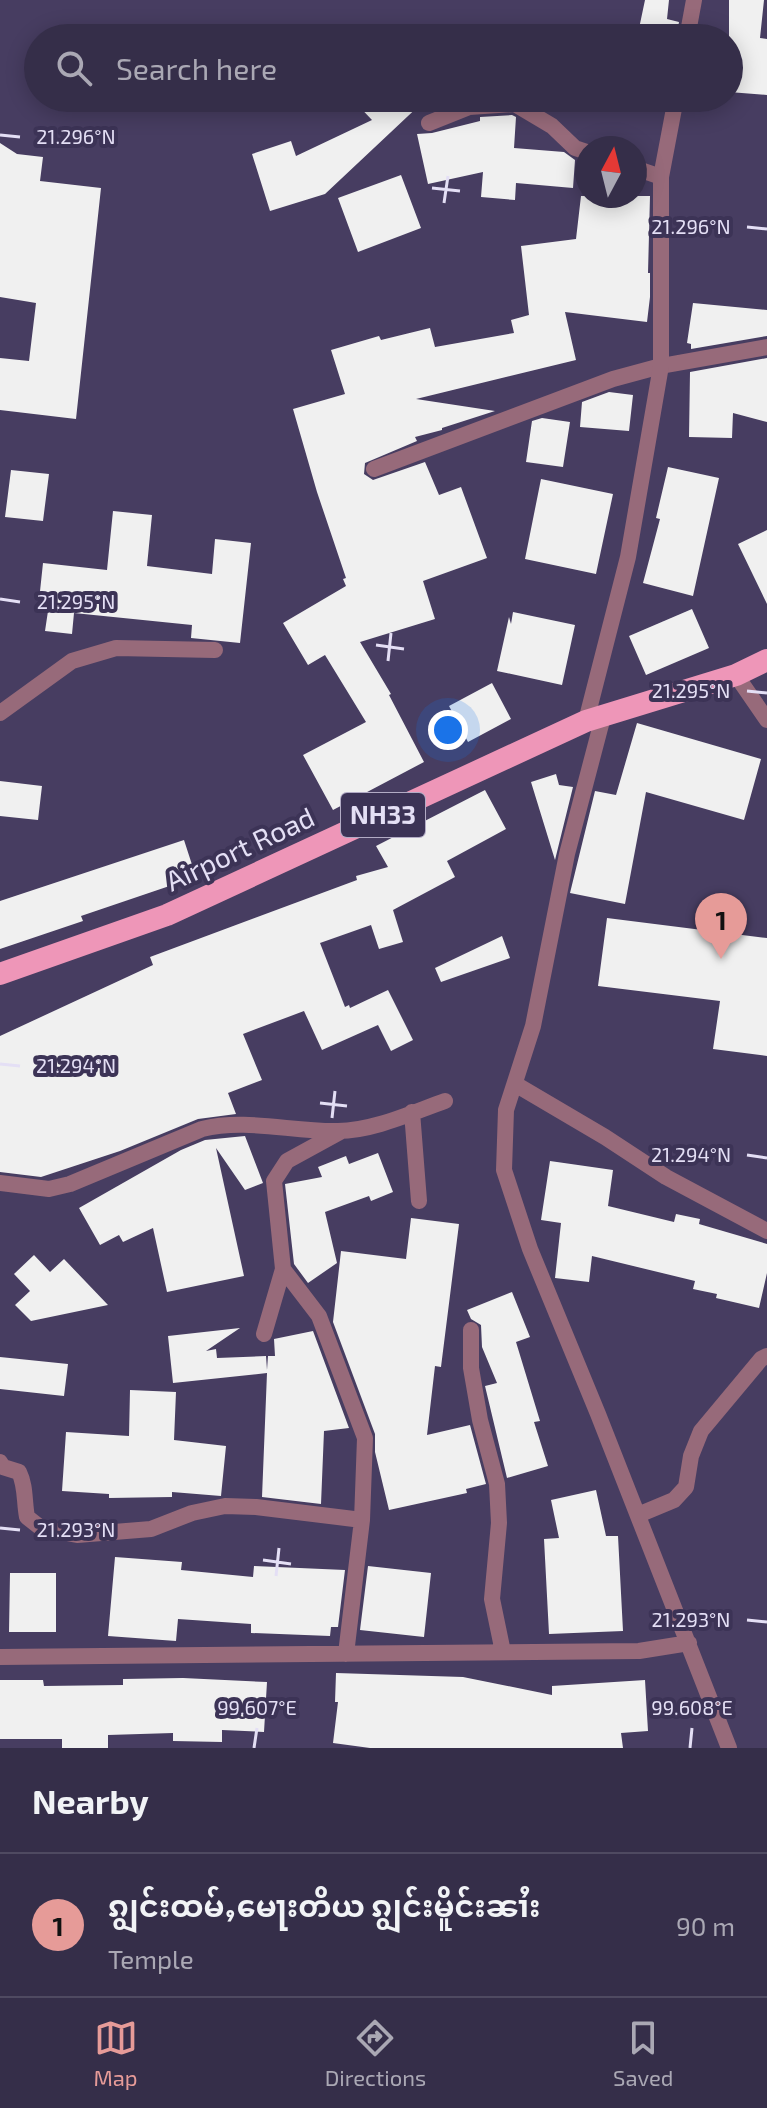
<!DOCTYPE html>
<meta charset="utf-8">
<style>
body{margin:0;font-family:"Exo 2","Noto Sans Myanmar",sans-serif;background:#3d3650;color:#f1f3f6}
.compass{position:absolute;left:575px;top:136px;width:72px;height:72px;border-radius:50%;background:#352e49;box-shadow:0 4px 20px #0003;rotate:7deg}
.you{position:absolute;left:448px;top:730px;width:28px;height:28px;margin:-20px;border:6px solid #fff;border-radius:50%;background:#1a73e8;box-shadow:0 0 0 12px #1a73e833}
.badge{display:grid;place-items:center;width:52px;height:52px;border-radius:50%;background:#e69b98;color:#111;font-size:26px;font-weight:700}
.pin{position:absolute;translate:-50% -66px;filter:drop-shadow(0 2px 4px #0008)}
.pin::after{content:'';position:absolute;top:42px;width:28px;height:24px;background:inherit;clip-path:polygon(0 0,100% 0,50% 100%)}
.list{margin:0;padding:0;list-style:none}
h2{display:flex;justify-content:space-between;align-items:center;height:104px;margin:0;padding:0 32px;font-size:34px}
h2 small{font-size:26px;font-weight:400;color:#aaa8b4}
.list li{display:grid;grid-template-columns:52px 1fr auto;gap:24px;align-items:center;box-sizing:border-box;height:144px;padding:0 32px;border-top:2px solid #4f4a61}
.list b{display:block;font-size:30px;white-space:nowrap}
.list p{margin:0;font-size:26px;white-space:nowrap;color:#aaa8b4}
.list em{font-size:26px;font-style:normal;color:#aaa8b4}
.icon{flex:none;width:44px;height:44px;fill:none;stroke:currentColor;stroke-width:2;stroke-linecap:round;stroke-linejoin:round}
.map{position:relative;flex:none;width:767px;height:1748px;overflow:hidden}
.search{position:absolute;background:#352e49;box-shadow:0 4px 20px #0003;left:24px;right:24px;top:24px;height:88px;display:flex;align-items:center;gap:20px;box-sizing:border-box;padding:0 28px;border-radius:44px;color:#aaa8b4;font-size:30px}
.sheet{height:248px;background:#352e49}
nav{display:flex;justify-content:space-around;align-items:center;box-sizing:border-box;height:112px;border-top:2px solid #4f4a61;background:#352e49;font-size:22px;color:#aaa8b4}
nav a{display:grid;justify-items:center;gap:4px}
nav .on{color:#e69b98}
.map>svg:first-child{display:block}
.building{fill:#f0f0f0}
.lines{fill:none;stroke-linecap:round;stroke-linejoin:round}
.service{stroke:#976a7a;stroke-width:16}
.minor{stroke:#976a7a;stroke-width:16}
.tertiary{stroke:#976a7a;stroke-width:16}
.trunk{stroke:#ee96b8;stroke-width:22}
.ticks{fill:none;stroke:#e4dff5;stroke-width:3}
.labels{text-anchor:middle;stroke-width:8;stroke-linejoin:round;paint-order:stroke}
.shield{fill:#3c3356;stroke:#b2abc5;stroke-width:2}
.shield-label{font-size:26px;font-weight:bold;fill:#e4dff5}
.street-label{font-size:28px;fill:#e4dff5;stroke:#3c3356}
.ticks-label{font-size:20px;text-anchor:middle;fill:#e4dff5;stroke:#3c3356;stroke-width:8;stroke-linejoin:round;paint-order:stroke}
</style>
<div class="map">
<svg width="767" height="1748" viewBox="0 0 767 1748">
<rect width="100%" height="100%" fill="#473d61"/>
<!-- building -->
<path class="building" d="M645,0H669L667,19L679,22L676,38H637Z
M729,0H764L760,38L767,39V95L729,92Z
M351,98H396L403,105L418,98L424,101L325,194L270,211L252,154L291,141L296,156L372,120Z
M512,115L516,117L514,148L564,152L575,160L573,188L516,183L515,200L481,197L483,172L428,184L417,134L432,133L480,121V117Z
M0,143L17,154L43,157L40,181L101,188L76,419L0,410V358L29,361L36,303L0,297Z
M401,175L421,228L358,252L338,198Z
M581,196H650L648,273H650V297L647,322L565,312L576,360L416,399L495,411L442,428V430L415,437L417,441L365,463L364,474L373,480L425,462L439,495L461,487L487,558L423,581L435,619L360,642L391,694L389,695L424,762L333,810L303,755L366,722L325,655L308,665L283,623L346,586L343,579L346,578L317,492L293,409L345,394L331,350L379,336L381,340L430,328L435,347L514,333L511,320L529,315L521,246L576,239Z
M693,303L767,310V336L691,349V344L687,343Z
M767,358V422L733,413L732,438L689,437L690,372Z
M609,392L633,395L629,431L580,427L582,402Z
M542,418L570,422L563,467L526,462L532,421Z
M668,467L719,478L693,596L643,583L660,519L656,518Z
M11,470L49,474L43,521L5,517Z
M541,479L613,494L596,574L525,559Z
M113,511L152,515L147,566L212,574L215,539L251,543L240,643L191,638L192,625L74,613L72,634L45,631L48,611L38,610L43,563L107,570Z
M767,530V604L738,544Z
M692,609L709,648L646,675L629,636Z
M513,612L575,625L562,685L497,671L509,617L511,624Z
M492,683L511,719L468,742L449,706Z
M637,723L761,759L744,820L646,792L625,904L570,893L595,791L616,795Z
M556,774L559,785L573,787L555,860L531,782Z
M0,781L42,786L38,820L0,816Z
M485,790L506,829L447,861L455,877L393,910L403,942L379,949L371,925L320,943L345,1007L349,1005L350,1008L388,990L413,1040L391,1051L378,1025L322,1050L304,1011L243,1034L262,1080L228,1093L236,1114L198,1119L120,1151L41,1177L0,1172V1036L153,965L150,957L357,880L356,876L388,867L376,846Z
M184,840L196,877L81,916L83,921L0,949V901Z
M607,918L767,938V1056L713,1049L720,1001L598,986Z
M502,936L510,958L441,982L435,968Z
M245,1136L263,1183L245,1190L216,1148L244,1276L167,1292L153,1228L123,1242L119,1235L100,1245L79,1208L181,1150L205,1140Z
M378,1153L393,1192L371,1201L369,1196L325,1212L337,1263L308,1283L294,1264L285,1184L322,1177L318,1167L346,1156L349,1164Z
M550,1161L613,1170L608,1206L674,1222L676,1214L700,1219L699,1224L767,1244V1273L759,1308L716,1298L717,1294L693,1289L695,1281L592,1256L589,1282L555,1278L561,1223L541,1220Z
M411,1218L459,1224L441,1367L435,1366L427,1435L470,1425L486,1484L466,1489L467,1493L389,1510L375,1452V1434L333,1322L341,1251L406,1259Z
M34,1255L50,1272L64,1259L108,1305L31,1321L15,1305L30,1291L14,1274Z
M512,1292L530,1337L516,1342L540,1421L534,1422L548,1466L507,1478L485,1386L497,1383L482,1347L481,1325L471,1319L467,1310Z
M240,1328L206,1351L216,1349L217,1358L266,1356L267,1370L268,1356H275L274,1339L313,1331L349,1428L324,1431L321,1504L262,1497L267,1373L173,1383L168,1336Z
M0,1357L68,1364L64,1396L0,1389Z
M130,1390L176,1392L174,1440L226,1446L221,1496L172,1492V1497L109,1498V1494L62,1491L66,1432L129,1436Z
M596,1490L606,1536H618L623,1631L549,1634L544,1539L559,1538L551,1500Z
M115,1557L182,1562L181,1570L253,1577L254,1566L345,1570L338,1627H331L330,1636L251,1633V1624L178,1619L176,1641L108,1636Z
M368,1566L431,1573L424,1637L360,1630Z
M10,1573H56V1632H9Z
M336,1673L463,1677L552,1695V1686L645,1680L648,1731L621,1733L623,1748H370L333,1743L338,1702H335Z
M183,1678L267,1682L264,1732L222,1730V1742L173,1741V1733L108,1735V1748H62V1739H0V1680H43L44,1686L123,1685V1679Z"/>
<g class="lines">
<!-- service -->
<path class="service" d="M429,123L469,107L515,104L552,126L575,148L587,152
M635,168L661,177
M0,713L72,661L116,648L215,650"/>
<!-- minor -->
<path class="minor" d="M374,469L613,379L661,366L767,347
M736,675L767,720
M603,717L567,854L533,1026L506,1110L504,1170L530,1249L598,1414L729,1748
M515,1084L605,1137L666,1177L767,1231
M412,1112L419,1201
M0,1183L49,1189L70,1184L202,1129C246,1118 292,1132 338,1131C373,1131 411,1113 445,1101
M283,1269L319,1316L365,1438L362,1520L346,1654
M471,1330V1368L480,1420L497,1484L499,1523L492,1599L503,1652
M264,1334L283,1269L274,1181L287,1161L340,1132
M0,1462L3,1467L19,1472C26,1486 24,1502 27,1517L41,1528L77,1535L151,1529L192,1513L225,1506L256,1507L362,1520
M638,1515L674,1500L686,1487L691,1456L701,1431L761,1359L767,1356
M0,1657L639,1651L689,1643"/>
<!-- tertiary -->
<path class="tertiary" d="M687,38L694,0
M586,721L628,557L661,366V177L676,98"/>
<!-- trunk -->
<path class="trunk" d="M0,974L167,915L586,721L736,675L767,660"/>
</g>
<!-- ticks -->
<path class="ticks" d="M0,135L20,137M432,188L460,191M444,203L448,176M747,227L767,229M0,599L20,602M376,645L404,649M388,661L391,633M747,691L767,693M0,1064L20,1066M320,1103L347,1106M332,1118L335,1091M747,1155L767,1158M0,1528L20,1530M263,1560L291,1564M276,1576L279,1548M747,1620L767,1622M254,1748L257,1728M690,1748L692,1728"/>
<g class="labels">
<!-- shield labels -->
<rect class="shield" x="341" y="793" width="84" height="44" rx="6"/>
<g class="shield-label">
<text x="383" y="824">NH33</text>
</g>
<!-- street labels -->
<g class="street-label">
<text transform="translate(240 849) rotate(-25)" y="10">Airport Road</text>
</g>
</g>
<g class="ticks-label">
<text x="76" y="144">21.296°N</text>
<text x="691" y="234">21.296°N</text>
<text x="76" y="609">21.295°N</text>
<text x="691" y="698">21.295°N</text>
<text x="76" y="1073">21.294°N</text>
<text x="691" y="1162">21.294°N</text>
<text x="76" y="1537">21.293°N</text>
<text x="691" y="1627">21.293°N</text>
<text x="257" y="1715">99.607°E</text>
<text x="692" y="1715">99.608°E</text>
</g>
</svg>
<svg class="compass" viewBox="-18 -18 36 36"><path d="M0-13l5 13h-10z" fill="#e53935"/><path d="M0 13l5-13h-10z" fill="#aaa8b4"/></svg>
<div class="you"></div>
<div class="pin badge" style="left:721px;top:959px">1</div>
<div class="search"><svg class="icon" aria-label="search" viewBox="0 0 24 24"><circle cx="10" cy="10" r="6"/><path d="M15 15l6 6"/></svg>Search here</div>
</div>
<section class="sheet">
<h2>Nearby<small></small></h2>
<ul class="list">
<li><span class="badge">1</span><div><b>ၵျွင်းထမ်ႇမေႃးတိယ ၵျွင်းမိူင်းၼၢႆး</b><p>Temple</p></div><em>90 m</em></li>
</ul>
</section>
<nav>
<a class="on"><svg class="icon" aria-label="map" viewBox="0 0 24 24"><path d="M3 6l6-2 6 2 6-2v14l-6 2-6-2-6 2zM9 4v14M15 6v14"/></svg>Map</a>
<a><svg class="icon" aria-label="directions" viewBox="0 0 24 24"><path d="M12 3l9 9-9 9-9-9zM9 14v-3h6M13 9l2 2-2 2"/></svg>Directions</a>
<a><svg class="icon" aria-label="saved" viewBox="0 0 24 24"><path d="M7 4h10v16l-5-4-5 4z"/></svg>Saved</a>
</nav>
